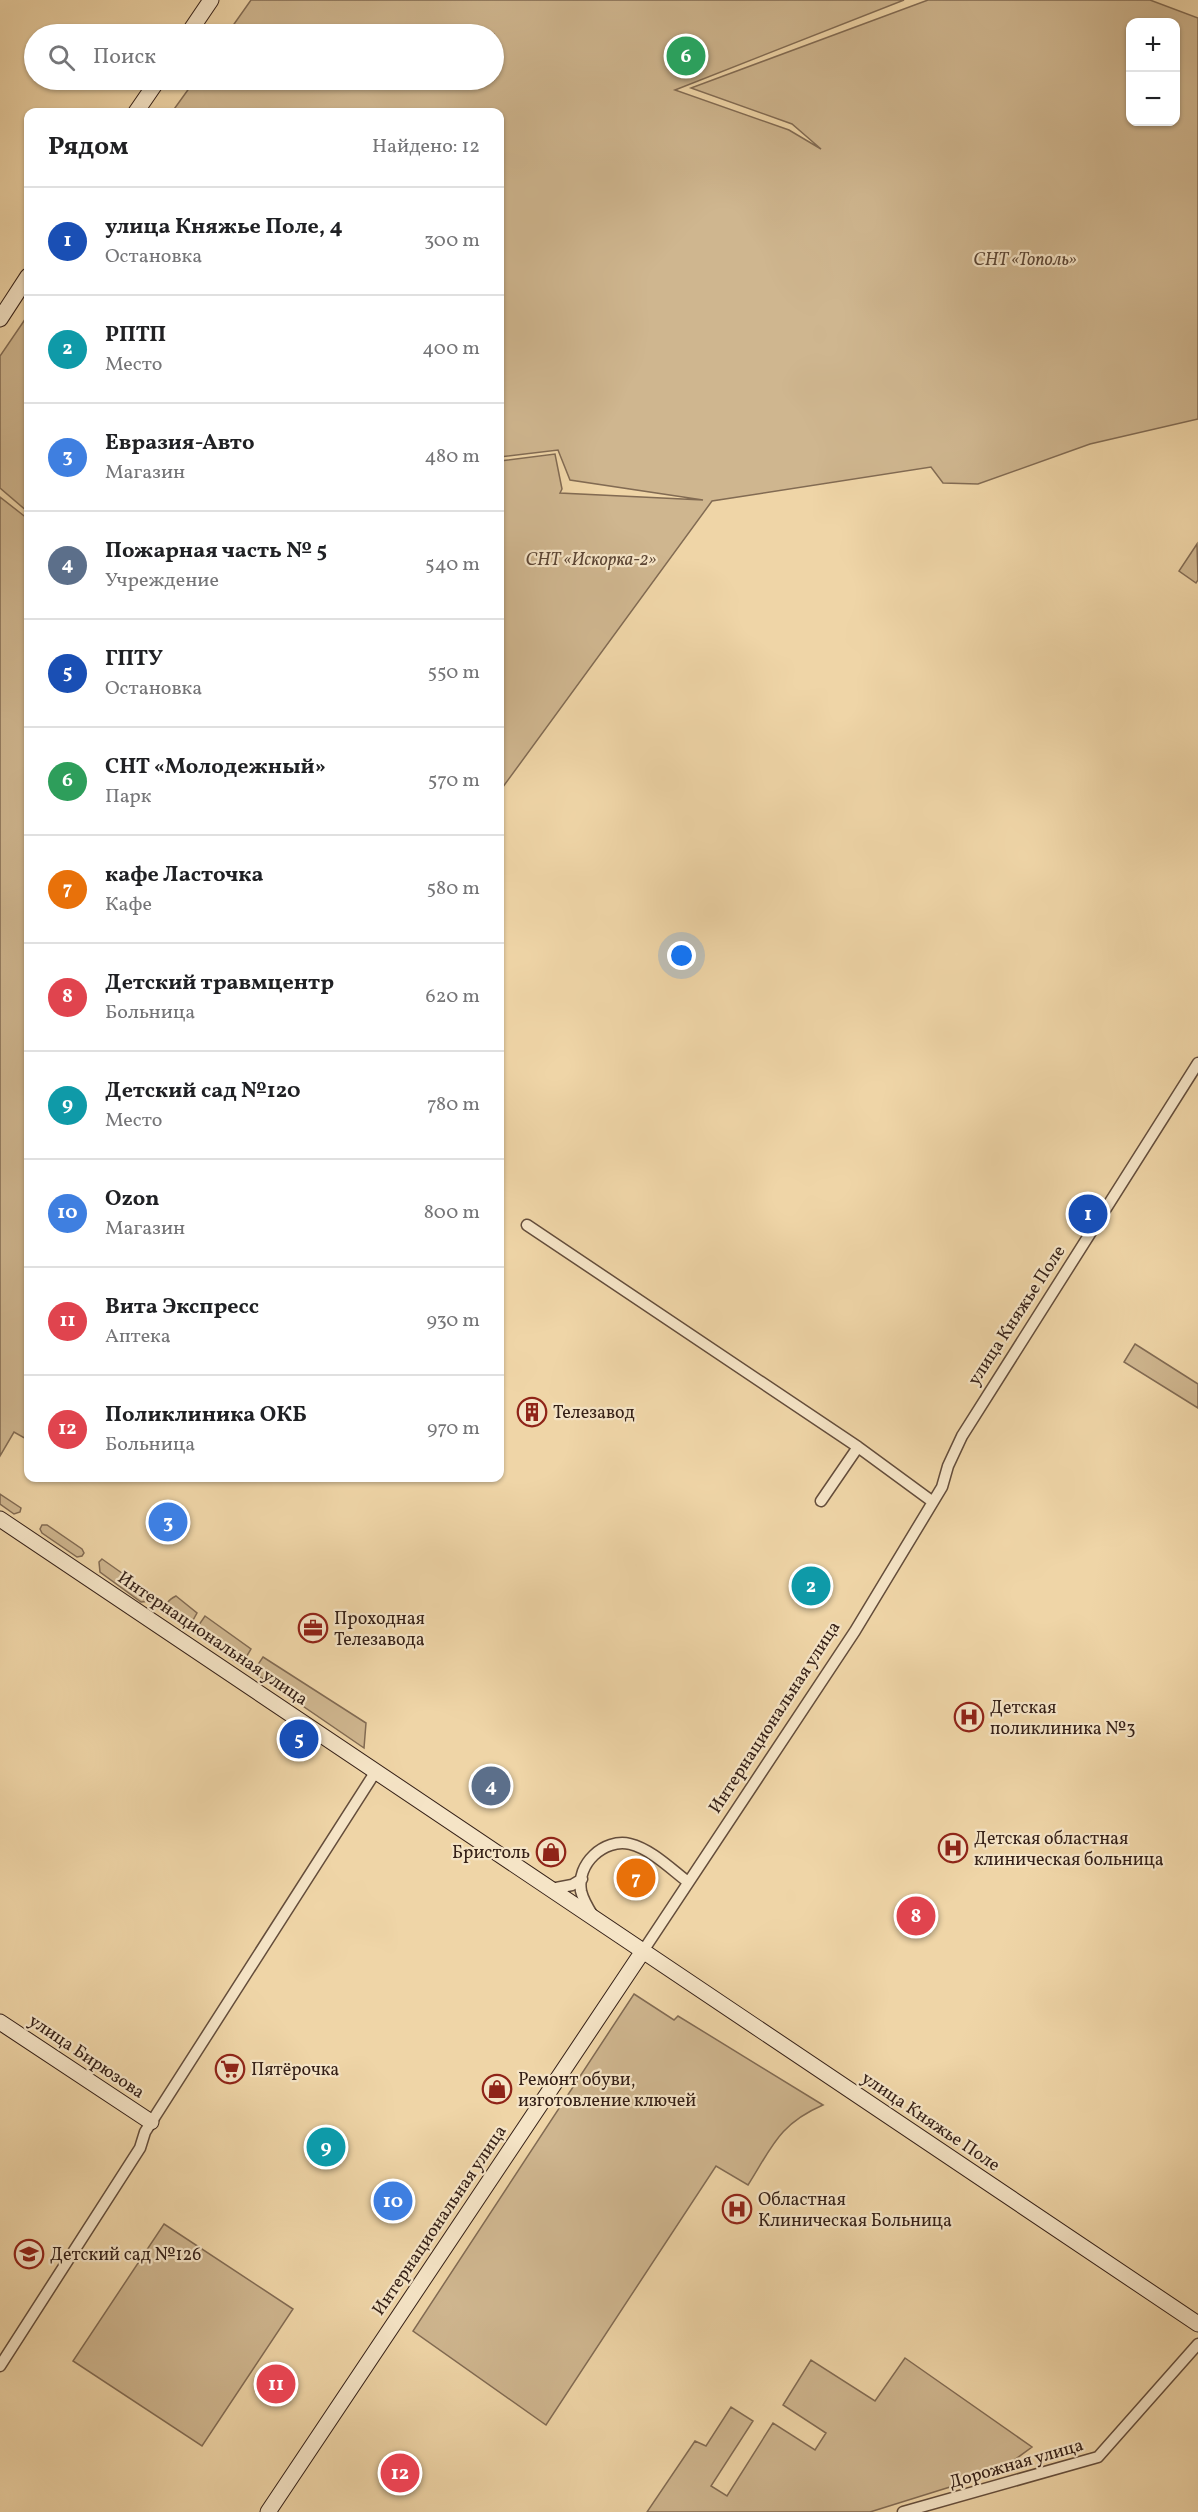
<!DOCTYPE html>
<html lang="ru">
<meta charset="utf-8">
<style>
body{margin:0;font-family:Vollkorn,serif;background:#f2f2f2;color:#202124}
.controls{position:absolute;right:18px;top:18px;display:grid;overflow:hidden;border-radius:12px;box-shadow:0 2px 4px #0004}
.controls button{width:54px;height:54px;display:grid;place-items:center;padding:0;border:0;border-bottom:2px solid #e0e0e0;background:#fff;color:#202124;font:30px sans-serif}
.you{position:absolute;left:682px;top:956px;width:21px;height:21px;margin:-15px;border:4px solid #fff;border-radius:50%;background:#1a73e8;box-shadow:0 0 0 9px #1a73e833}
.badge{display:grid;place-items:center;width:39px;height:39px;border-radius:50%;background:#8f2418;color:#fff;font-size:20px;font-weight:700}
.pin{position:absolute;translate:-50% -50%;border:3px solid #fff;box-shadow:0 2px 6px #0006}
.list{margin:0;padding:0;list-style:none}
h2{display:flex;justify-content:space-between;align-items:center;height:78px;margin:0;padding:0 24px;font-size:26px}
h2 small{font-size:20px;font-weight:400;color:#757577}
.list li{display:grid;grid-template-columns:39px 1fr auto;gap:18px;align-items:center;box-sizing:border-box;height:108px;padding:0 24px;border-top:2px solid #e0e0e0}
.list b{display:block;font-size:22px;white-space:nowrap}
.list p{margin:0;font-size:20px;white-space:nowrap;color:#757577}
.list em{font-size:20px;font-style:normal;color:#757577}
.icon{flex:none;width:33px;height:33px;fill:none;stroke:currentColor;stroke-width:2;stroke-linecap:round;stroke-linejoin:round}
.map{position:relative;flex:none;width:1198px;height:2512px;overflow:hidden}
.search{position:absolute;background:#fff;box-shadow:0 2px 4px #0004;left:24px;top:24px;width:480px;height:66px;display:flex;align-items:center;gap:15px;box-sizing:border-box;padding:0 21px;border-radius:33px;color:#757577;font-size:22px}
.panel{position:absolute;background:#fff;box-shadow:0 2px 4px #0004;left:24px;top:108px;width:480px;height:1374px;border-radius:12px}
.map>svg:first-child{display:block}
.green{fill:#cfb68f;stroke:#826b53;stroke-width:1.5;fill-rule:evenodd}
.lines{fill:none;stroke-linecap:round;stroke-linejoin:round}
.street-casing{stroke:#644d3b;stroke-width:13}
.secondary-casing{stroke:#352017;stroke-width:17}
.street{stroke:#f5e4c6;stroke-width:10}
.secondary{stroke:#f5e4c6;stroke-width:15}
.labels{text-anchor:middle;stroke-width:4.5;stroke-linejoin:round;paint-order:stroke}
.park-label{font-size:18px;font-style:italic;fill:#5c4635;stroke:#f5e4c6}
.street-label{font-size:18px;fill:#352017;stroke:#f5e4c6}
.poi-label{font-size:18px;fill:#352017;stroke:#f5e4c6;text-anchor:start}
</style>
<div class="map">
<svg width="1198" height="2512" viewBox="0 0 1198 2512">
<rect width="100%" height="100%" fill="#efd5a7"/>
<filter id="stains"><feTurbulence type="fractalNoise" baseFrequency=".00333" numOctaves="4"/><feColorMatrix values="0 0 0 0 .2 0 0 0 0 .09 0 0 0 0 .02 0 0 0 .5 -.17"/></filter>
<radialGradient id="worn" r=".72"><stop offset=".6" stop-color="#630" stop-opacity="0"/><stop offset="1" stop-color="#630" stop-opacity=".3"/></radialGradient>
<!-- green -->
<path class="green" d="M251,0H904L675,90L789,130L821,149L792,124L691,88L928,0H1150L1198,18V419L1090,444L978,484L943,483L931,467L712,501L500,791V461L555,454L562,489L560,493L703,500L570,480L558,450L500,457V112H172L195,80H494V34H227ZM1130,22H1176V122H1130Z
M28,315V512L0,488V356Z
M0,497L28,519V1440L14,1432L0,1456Z
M1197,544L1198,580L1196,583L1179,571Z
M1135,1344L1198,1384V1408L1124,1362Z
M0,1494L21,1508L20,1512L14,1514L0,1504Z
M42,1525H47L82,1549L84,1553L82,1556L77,1557L42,1533L40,1529Z
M102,1559L153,1595L152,1601L141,1602L100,1572L99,1562Z
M176,1596L197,1613L188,1629L165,1613C165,1604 168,1600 176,1596Z
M205,1616L251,1649L241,1666L194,1632Z
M263,1657L366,1723L364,1748L253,1672Z
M634,1994L674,2020L678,2016L823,2105C779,2124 772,2147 748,2185L716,2166L546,2425L413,2331Z
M164,2224L293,2309L202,2446L73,2361Z
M905,2358L1032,2447L998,2472L870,2512H647L695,2441L706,2446L731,2407L753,2421L711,2486L727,2496L773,2423L815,2450L826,2433L783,2405L811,2360L875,2401Z"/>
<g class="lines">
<!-- street casing -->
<g class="street-casing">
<path id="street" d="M527,1225L858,1447L933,1502
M821,1501L858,1447
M551,1889L572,1885L582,1879
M593,1916C588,1908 583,1900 581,1891C576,1864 604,1838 630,1844C651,1849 671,1869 688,1882
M643,1951L855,1631L942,1487L948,1466L962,1436L1198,1063
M0,2366L140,2148L145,2132L376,1771
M903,2512L1098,2457L1198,2344"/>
</g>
<!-- secondary casing -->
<g class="secondary-casing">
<path id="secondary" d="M188,34L211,0
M136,112L158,80
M0,319L28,276
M0,1519L1198,2324
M0,2022L151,2122
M268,2512L643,1951"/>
</g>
<!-- street -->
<use href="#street" class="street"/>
<!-- secondary -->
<use href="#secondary" class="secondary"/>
</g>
<!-- icons -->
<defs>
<g id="building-ring" transform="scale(1.5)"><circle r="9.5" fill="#f5e4c6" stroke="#8f2418" stroke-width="1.5"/><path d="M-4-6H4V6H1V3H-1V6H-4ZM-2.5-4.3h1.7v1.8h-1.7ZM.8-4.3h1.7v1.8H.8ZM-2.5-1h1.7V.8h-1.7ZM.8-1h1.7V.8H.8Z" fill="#8f2418"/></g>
<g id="office-ring" transform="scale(1.5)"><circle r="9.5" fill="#f5e4c6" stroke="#8f2418" stroke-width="1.5"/><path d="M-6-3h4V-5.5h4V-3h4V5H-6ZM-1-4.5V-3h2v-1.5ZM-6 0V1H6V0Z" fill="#8f2418"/></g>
<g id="hospital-ring" transform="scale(1.5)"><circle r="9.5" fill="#f5e4c6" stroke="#8f2418" stroke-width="1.5"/><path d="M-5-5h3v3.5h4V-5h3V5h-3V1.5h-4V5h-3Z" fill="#8f2418"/></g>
<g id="shop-ring" transform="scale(1.5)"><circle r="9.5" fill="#f5e4c6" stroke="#8f2418" stroke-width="1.5"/><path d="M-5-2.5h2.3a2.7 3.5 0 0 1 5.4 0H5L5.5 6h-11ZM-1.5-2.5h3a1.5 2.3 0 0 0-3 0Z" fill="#8f2418"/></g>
<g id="supermarket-ring" transform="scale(1.5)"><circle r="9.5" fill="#f5e4c6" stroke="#8f2418" stroke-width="1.5"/><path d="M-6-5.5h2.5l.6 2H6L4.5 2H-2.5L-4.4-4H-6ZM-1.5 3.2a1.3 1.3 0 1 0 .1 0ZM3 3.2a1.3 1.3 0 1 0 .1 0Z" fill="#8f2418"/></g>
<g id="school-ring" transform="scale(1.5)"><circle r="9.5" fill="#f5e4c6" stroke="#8f2418" stroke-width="1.5"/><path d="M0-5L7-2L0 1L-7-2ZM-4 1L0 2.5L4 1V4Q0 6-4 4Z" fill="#8f2418"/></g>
</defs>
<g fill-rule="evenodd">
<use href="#building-ring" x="532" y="1412"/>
<use href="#office-ring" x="313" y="1628"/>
<use href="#hospital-ring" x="969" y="1717"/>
<use href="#hospital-ring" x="953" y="1848"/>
<use href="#shop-ring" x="551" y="1852"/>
<use href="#supermarket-ring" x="230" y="2069"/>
<use href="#shop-ring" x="497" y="2089"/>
<use href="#hospital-ring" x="737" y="2209"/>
<use href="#school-ring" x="29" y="2254"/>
</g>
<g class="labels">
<!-- park labels -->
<g class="park-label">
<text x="1025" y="265">СНТ «Тополь»</text>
<text x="591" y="565">СНТ «Искорка-2»</text>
</g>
<!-- street labels -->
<g class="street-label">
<text transform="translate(1016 1315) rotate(-57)" y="6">улица Княжье Поле</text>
<text transform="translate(213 1638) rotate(34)" y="6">Интернациональная улица</text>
<text transform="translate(774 1717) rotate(-57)" y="6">Интернациональная улица</text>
<text transform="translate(87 2056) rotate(34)" y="6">улица Бирюзова</text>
<text transform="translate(931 2121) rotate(34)" y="6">улица Княжье Поле</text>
<text transform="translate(439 2220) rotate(-56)" y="6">Интернациональная улица</text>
<text transform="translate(1016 2463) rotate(-16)" y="6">Дорожная улица</text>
</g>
<!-- poi labels -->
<g class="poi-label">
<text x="553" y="1418">Телезавод</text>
<text x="334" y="1624">Проходная<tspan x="334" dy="21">Телезавода</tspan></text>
<text x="990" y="1713">Детская<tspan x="990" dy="21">поликлиника №3</tspan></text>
<text x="974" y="1844">Детская областная<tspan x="974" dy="21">клиническая больница</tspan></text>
<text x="530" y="1858" text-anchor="end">Бристоль</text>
<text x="251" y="2075">Пятёрочка</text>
<text x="518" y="2085">Ремонт обуви,<tspan x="518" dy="21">изготовление ключей</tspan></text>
<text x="758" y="2205">Областная<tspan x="758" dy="21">Клиническая Больница</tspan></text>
<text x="50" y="2260">Детский сад №126</text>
</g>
</g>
<rect width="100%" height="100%" filter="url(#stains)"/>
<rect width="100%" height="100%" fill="url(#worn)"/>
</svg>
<div class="controls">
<button>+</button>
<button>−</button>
</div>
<div class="you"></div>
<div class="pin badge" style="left:1088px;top:1214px;background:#1a4fb4">1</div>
<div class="pin badge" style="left:811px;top:1586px;background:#0f9aa8">2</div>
<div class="pin badge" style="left:168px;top:1522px;background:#3f7fe0">3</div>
<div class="pin badge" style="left:491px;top:1786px;background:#5c6f8a">4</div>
<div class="pin badge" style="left:299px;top:1739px;background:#1a4fb4">5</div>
<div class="pin badge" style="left:686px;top:56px;background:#2e9e5b">6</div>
<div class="pin badge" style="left:636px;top:1878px;background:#e8710a">7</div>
<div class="pin badge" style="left:916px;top:1916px;background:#e0444e">8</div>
<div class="pin badge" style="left:326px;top:2147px;background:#0f9aa8">9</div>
<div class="pin badge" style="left:393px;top:2201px;background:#3f7fe0">10</div>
<div class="pin badge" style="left:276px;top:2384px;background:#e0444e">11</div>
<div class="pin badge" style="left:400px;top:2473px;background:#e0444e">12</div>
<div class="search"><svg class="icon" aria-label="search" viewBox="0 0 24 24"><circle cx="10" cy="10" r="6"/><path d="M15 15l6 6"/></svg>Поиск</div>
<section class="panel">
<h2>Рядом<small>Найдено: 12</small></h2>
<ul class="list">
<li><span class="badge" style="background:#1a4fb4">1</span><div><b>улица Княжье Поле, 4</b><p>Остановка</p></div><em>300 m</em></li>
<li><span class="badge" style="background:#0f9aa8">2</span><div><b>РПТП</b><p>Место</p></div><em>400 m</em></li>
<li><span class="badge" style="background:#3f7fe0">3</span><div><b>Евразия-Авто</b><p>Магазин</p></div><em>480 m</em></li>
<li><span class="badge" style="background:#5c6f8a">4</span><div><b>Пожарная часть № 5</b><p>Учреждение</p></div><em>540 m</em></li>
<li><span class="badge" style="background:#1a4fb4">5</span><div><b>ГПТУ</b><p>Остановка</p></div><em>550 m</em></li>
<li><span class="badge" style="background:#2e9e5b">6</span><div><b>СНТ «Молодежный»</b><p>Парк</p></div><em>570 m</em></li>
<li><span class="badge" style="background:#e8710a">7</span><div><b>кафе Ласточка</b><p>Кафе</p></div><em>580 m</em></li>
<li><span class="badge" style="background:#e0444e">8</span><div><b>Детский травмцентр</b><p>Больница</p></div><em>620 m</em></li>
<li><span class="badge" style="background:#0f9aa8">9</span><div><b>Детский сад №120</b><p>Место</p></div><em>780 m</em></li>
<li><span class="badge" style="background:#3f7fe0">10</span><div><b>Ozon</b><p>Магазин</p></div><em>800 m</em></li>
<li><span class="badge" style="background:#e0444e">11</span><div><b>Вита Экспресс</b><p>Аптека</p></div><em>930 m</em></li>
<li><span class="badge" style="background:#e0444e">12</span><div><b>Поликлиника ОКБ</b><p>Больница</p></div><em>970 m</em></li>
</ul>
</section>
</div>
